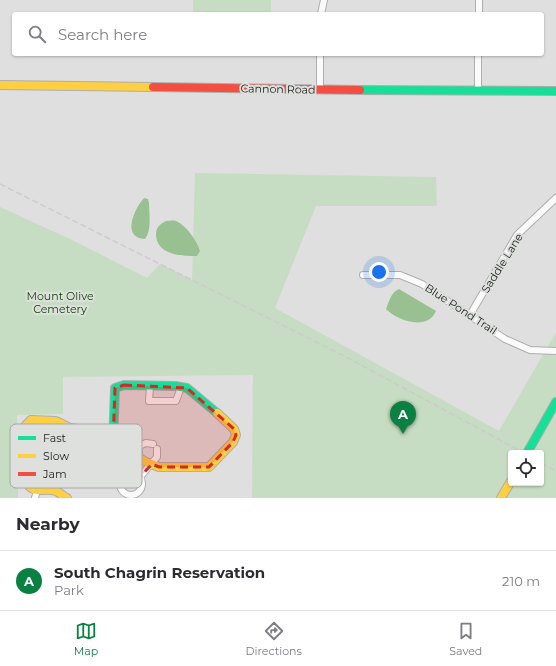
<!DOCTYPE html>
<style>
body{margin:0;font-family:Montserrat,sans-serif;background:#f7f7f7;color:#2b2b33}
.controls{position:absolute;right:12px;bottom:12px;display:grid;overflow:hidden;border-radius:4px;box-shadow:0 1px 3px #0004}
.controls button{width:36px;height:36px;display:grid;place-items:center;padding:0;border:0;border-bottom:1px solid #e1e1e2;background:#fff;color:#2b2b33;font:20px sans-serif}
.you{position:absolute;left:379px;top:272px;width:14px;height:14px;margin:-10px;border:3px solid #fff;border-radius:50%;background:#1a73e8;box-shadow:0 0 0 6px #1a73e833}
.badge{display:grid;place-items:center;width:26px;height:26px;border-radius:50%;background:#0b8043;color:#fff;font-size:13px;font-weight:700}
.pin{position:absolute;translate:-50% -33px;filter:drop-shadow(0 1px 2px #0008)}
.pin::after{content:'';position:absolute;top:21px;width:14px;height:12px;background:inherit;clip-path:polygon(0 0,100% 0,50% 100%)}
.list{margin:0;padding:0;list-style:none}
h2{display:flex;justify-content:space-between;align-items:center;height:52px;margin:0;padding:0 16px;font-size:17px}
h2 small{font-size:13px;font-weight:400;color:#7c7c81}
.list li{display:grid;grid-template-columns:26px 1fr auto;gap:12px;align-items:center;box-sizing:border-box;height:60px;padding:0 16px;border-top:1px solid #e1e1e2}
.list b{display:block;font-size:15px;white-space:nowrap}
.list p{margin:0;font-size:13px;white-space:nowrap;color:#7c7c81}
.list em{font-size:13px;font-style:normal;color:#7c7c81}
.icon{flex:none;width:22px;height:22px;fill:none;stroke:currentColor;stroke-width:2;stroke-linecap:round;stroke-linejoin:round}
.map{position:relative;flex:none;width:556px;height:498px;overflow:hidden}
.search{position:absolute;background:#fff;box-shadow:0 1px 3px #0004;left:12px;right:12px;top:12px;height:44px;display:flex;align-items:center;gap:10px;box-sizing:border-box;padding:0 14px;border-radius:4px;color:#7c7c81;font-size:15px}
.sheet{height:112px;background:#fff}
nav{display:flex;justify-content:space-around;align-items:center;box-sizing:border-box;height:56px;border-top:1px solid #e1e1e2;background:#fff;font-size:11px;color:#7c7c81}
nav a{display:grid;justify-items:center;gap:2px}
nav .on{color:#0b8043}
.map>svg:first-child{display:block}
.green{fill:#c7ddc3;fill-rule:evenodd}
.water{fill:#99c091}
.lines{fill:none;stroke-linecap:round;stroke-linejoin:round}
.street-casing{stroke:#adaead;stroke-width:8}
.fast-casing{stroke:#adaead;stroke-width:10}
.slow-casing{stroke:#adaead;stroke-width:10}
.jam-casing{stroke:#adaead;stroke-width:10}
.street{stroke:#fafafa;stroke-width:6}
.fast{stroke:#16e098;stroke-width:8}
.slow{stroke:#ffcf43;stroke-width:8}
.jam{stroke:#f24e42;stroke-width:8}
.rail{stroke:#cbcccb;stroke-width:1.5;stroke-dasharray:6 3;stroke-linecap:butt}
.marked{fill:#d62828;fill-opacity:0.2;stroke:#d62828;stroke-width:3;stroke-dasharray:8 5;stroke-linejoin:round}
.labels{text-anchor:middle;stroke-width:4;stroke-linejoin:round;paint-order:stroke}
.street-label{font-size:11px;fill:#1e1f1e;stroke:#dde0dd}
.park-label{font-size:11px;fill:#114803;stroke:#dde0dd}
.key{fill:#dde0dd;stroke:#a4a6a4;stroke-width:1}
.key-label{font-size:11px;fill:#1e1f1e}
</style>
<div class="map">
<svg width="556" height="498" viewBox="0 0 556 498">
<rect width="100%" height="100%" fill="#dedfde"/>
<!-- green -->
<path class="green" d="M193,0H271V14H193Z
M195,173L436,177L437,206H316L275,308L499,431L556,332V498H252L253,375L63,377V414L17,415L18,498H0V207L72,240L147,278L160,264L192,280ZM511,453H541V483H511Z"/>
<!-- water -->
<path class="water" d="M144,198L148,199L149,203C149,214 152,230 145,239C121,238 134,209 144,198Z
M166,221C169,221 173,220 176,221C187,226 197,241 200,251L197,256C181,256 157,255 156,235C156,227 160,224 166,221Z
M399,289L436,311C428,331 397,321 386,309C389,302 391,292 399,289Z"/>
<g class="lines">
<!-- street casing -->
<g class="street-casing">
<path id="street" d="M321,14L324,0
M479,14V0
M320,90V54
M478,91V54
M363,275H400L422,284L505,339L530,350L556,351
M470,315L517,235L556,198
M150,386L149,401H176L181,387
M139,457V448L141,445L146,443L153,444
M120 484a11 11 0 1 1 22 0a11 11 0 1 1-22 0Z
M140,477L157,457V449
M35,498L37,490"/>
</g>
<!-- fast casing -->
<g class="fast-casing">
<path id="fast" d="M360,90L556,91
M527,453L556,402
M123,477L113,444L115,388L124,385L175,386L187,388L217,413"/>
</g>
<!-- slow casing -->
<g class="slow-casing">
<path id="slow" d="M0,85L153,87
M114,447L131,453L146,462L159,467H209L233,442L236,435L234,429L217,413
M67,498C63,496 60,493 56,491C42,487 32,496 25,479V430L26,425L31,420L56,421L70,428L91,431L98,435L100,439V469L106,476L121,481
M501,498L511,481"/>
</g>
<!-- jam casing -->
<g class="jam-casing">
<path id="jam" d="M153,87L360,90"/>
</g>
<!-- street -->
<use href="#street" class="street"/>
<!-- fast -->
<use href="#fast" class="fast"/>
<!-- slow -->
<use href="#slow" class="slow"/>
<!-- jam -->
<use href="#jam" class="jam"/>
<!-- rail -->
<path class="rail" d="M0,184L350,359L524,453
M541,463L556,471"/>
</g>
<!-- marked area -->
<path class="marked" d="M124,385L187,388L234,429L236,435L233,442L209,467H159L152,464L140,477L132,473L123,477L113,444L115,388Z"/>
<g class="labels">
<!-- street labels -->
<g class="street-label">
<text transform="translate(278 89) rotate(1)" y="4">Cannon Road</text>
<text transform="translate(502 263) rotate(-58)" y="4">Saddle Lane</text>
<text transform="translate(461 309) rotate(33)" y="4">Blue Pond Trail</text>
</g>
<!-- park labels -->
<g class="park-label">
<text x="60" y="300">Mount Olive<tspan x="60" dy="13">Cemetery</tspan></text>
</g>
</g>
<!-- legend -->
<rect x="10" y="424" width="132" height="64" rx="6" class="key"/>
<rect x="18" y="436" width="18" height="4" fill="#16e098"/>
<rect x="18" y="454" width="18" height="4" fill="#ffcf43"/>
<rect x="18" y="472" width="18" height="4" fill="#f24e42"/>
<g class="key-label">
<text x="43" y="442">Fast</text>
<text x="43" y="460">Slow</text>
<text x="43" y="478">Jam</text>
</g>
</svg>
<div class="controls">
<button><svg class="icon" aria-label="locate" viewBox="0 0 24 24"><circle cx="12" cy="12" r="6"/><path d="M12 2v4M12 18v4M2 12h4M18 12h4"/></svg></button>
</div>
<div class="you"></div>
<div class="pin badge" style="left:403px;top:434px">A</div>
<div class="search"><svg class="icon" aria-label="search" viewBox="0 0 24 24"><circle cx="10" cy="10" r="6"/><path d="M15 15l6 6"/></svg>Search here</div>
</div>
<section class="sheet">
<h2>Nearby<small></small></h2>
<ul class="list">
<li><span class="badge">A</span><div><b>South Chagrin Reservation</b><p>Park</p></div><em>210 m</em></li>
</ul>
</section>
<nav>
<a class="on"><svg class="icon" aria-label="map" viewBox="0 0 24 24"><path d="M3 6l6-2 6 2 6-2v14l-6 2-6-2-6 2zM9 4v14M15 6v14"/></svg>Map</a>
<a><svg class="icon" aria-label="directions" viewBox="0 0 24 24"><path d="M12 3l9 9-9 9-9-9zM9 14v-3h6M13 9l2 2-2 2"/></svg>Directions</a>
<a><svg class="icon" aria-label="saved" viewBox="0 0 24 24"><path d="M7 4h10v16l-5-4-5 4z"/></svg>Saved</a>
</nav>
